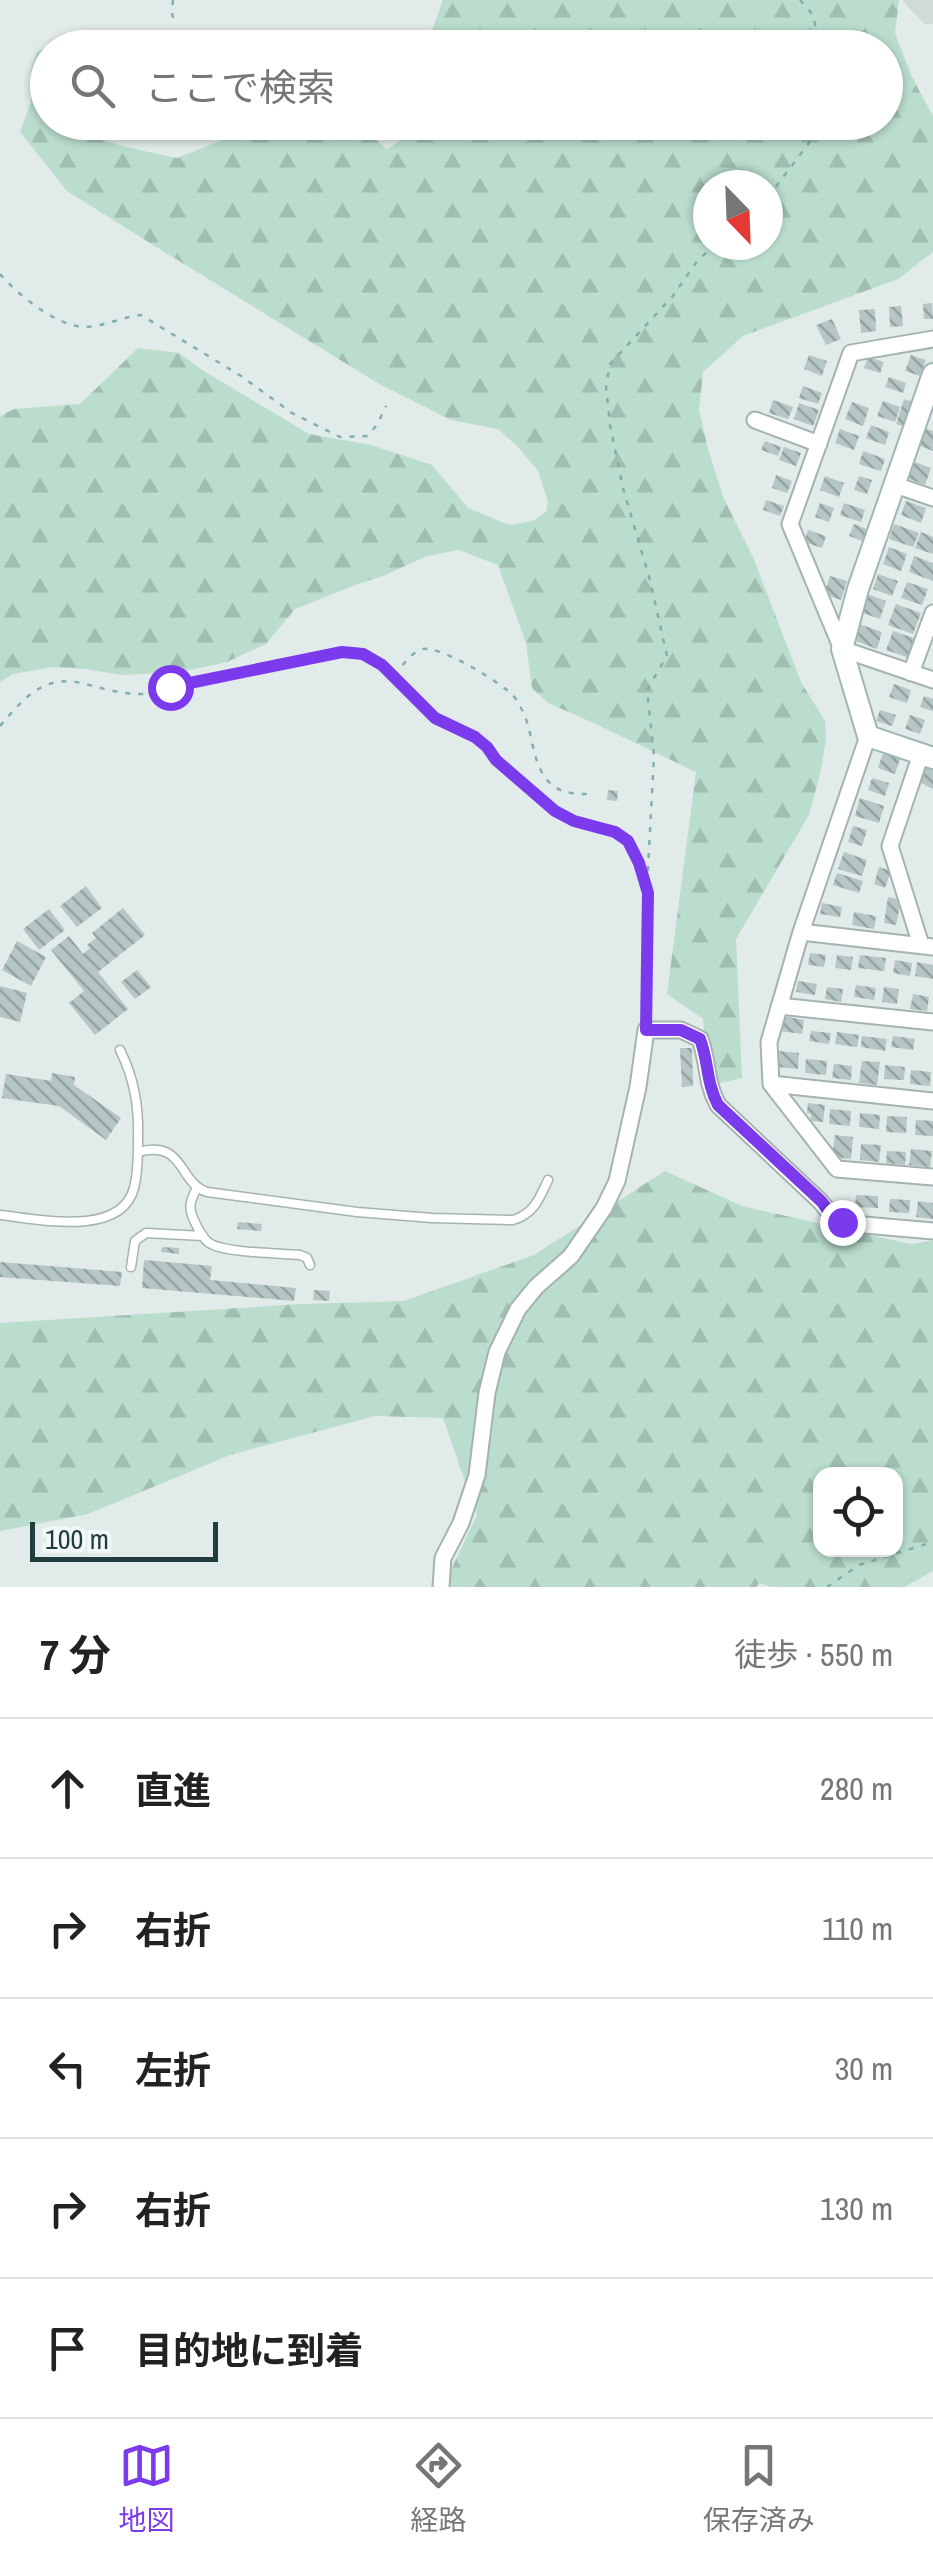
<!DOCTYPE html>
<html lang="ja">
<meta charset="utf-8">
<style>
body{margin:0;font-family:"Archivo Narrow","Noto Sans JP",sans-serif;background:#f6f6f6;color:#222}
.controls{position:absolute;right:30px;bottom:30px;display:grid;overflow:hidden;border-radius:20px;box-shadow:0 2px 8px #0004}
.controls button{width:90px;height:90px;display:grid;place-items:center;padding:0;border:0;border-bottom:2px solid #e0e0e0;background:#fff;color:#222;font:50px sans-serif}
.compass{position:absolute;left:693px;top:170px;width:90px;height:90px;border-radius:50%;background:#fff;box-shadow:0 2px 8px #0004;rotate:157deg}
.scale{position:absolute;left:30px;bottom:25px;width:188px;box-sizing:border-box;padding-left:10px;border:5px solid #213c3c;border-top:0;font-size:28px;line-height:35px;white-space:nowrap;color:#213c3c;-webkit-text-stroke:8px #f1f8f7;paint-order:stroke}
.stop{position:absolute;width:30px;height:30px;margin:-22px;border:8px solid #7c3aed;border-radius:50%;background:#fff}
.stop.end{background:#7c3aed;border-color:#fff;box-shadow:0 2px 10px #0008}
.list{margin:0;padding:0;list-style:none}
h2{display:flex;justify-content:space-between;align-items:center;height:130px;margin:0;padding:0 40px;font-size:42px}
h2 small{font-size:32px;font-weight:400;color:#767676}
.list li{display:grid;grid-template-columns:65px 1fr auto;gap:30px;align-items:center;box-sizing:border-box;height:140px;padding:0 40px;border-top:2px solid #e0e0e0}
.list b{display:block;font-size:38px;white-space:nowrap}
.list em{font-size:32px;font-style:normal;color:#767676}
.icon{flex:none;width:55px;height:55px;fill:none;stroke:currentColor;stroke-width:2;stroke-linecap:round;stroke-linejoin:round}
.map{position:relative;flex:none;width:933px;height:1587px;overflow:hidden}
.search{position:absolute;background:#fff;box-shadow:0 2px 8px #0004;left:30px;right:30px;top:30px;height:110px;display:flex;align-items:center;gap:25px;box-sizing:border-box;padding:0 35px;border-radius:55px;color:#767676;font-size:38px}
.sheet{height:830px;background:#fff}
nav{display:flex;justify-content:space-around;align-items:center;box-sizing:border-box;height:140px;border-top:2px solid #e0e0e0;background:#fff;font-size:28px;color:#767676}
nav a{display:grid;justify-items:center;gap:5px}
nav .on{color:#7c3aed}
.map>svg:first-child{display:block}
.built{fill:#cfdbd9}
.forest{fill:url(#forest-firs);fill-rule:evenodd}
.building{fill:url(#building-back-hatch)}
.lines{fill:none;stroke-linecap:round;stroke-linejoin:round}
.lane-casing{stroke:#a4b3b2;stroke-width:11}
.street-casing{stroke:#a4b3b2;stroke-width:19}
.secondary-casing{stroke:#9fb7b5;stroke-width:24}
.path{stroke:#82afad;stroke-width:2.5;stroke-dasharray:5 8;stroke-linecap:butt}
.lane{stroke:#fff;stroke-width:8}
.street{stroke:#fff;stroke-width:15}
.secondary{stroke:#fff;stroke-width:20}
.route{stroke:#7c3aed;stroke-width:12}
</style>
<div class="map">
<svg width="933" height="1587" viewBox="0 0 933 1587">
<defs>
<pattern id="forest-firs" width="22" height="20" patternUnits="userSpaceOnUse" patternTransform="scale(2.5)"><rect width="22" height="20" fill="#baddcd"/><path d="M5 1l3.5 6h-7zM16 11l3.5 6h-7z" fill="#a0bfb1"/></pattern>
<pattern id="building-back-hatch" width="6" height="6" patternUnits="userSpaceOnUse" patternTransform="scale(2.5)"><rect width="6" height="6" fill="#b6c6c4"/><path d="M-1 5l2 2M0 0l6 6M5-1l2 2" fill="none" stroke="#94a2a0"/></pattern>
</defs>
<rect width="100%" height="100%" fill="#e1ebea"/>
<!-- built -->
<path class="built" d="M902,0H933V24H924Z"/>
<!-- forest -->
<path class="forest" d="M443,0H899L895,33L912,77L933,116V252L898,279L743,336L703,372L699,410L708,449L724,499L753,557L801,682L825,721L826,739L821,770L809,815L736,939L742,1078L708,1086L703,1019L667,994L696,772L598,725L548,703L532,688L526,643L498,565L459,550L427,556L383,576L355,585L295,609L266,644L227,662L181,672L121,675L86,669L53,667L13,674L0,682V416L14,409L80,404L138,348L179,353L202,370L309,434L371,445L432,465L468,508L509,525L533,521L546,512L548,501L538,471L517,446L498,429L451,420L381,385L166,253L67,191L20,132L31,102V69L37,52L53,44L55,47L48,48V122L90,123L94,137L122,146L177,158L236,135L246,122L355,123L387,149L426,123L886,122V48L426,47ZM708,185H768V245H708Z
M665,1171L742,1206L910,1244L933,1241V1571L904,1587H771L760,1583L756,1587H443L477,1515L443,1418L375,1416L230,1455L88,1514L0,1531V1323L302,1304L404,1301L534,1255ZM820,1474H896V1550H820Z"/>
<!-- building -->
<path class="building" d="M932,303L933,319H924L923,304Z
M901,306L903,326L890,327L889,307Z
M875,309L876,331L861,333L859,310Z
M832,319L841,339L826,345L816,325Z
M809,355L827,361L822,376L804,369Z
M911,355L926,360L920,376L905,371Z
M868,357L884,362L880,373L864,368Z
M889,377L906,383L903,393L885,387Z
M803,386L822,393L818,404L799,398Z
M904,399L915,403L906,427L896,424Z
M773,400L793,407L788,419L769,413Z
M883,401L900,407L895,422L877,416Z
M852,402L869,408L863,426L845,419Z
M799,403L819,410L813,426L794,419Z
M871,425L889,432L885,445L866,438Z
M924,428L933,431V451L918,445Z
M840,429L859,436L854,450L835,443Z
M765,441L781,447L778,456L761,450Z
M784,447L801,453L796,466L779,460Z
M863,451L885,459L881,471L859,464Z
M915,462L931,468L925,485L909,479Z
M776,475L792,481L787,493L772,488Z
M825,476L844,483L839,497L820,490Z
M859,476L872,480L867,494L854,490Z
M766,500L784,506L780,516L763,510Z
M906,501L926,508L921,523L901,515Z
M820,503L834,508L829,522L815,517Z
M844,503L865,510L861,522L840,515Z
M854,524L869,530L865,542L849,536Z
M894,524L919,533L913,547L889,539Z
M808,530L826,536L822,548L804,542Z
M921,532L933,537V554L915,548Z
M889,547L907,554L901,571L883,564Z
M914,556L933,563V581L909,572Z
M878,574L898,581L892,596L873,589Z
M830,576L847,581L841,600L824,594Z
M907,582L928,589L922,605L901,598Z
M867,594L886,601L880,619L860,612Z
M896,604L921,613L913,634L888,625Z
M859,624L882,632L877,649L853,640Z
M893,631L914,638L907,657L886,650Z
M894,684L911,690L907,703L889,697Z
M924,696L933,699V711L920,707Z
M880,710L896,715L892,726L876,721Z
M910,715L925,720L920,734L905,729Z
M884,750L901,756L895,774L878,768Z
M925,765L933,769V789L917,781Z
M872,778L889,783L885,796L868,790Z
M608,790L618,791L617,801L607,800Z
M860,798L884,806L879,823L855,816Z
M853,826L867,830L862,846L848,842Z
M844,852L867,860L862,876L838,869Z
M879,867L891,871L885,888L874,884Z
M837,873L863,881L859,893L833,885Z
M86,886L102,908L77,927L60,906Z
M888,897L901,900L896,925L884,923Z
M822,903L842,907L840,917L820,914Z
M123,908L145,935L98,972L128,1009L95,1035L69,1003L84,991L51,950L69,936L83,954L90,948L87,945L96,938L92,933Z
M49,909L65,930L39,950L23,929Z
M854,912L876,916L874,929L852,925Z
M17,941L46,957L31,986L2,970Z
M810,953L826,955L824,967L808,965Z
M837,955L853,957L851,970L835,968Z
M860,955L886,958L884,971L858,968Z
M895,960L912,963L910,976L893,973Z
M917,962L933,965V979L915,976Z
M137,970L151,987L135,999L121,982Z
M798,981L817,984L815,995L796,992Z
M856,985L876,988L874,1000L854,997Z
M0,986L27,993L20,1022L0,1017Z
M827,987L843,989L841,1002L825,999Z
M884,987L899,989L897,1004L882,1002Z
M913,994L929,997L927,1011L910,1009Z
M782,1016L804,1020L802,1034L780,1031Z
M811,1031L831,1033L829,1044L809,1041Z
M837,1032L859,1035L857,1047L835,1044Z
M862,1036L887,1039L885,1051L861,1047Z
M893,1036L915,1039L913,1050L891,1047Z
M680,1048H692L693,1086L682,1087Z
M779,1051L799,1053L798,1069L777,1067Z
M806,1059L827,1061L826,1075L805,1073Z
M862,1061L880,1062L877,1085L859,1083Z
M834,1064L852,1066L851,1080L832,1078Z
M885,1065L905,1067L904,1080L884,1079Z
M911,1070L931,1072L930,1086L910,1084Z
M52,1073L75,1077L74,1085L121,1118L106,1140L59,1106L2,1098L6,1074L51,1081Z
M808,1103L825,1105L823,1122L810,1121L811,1114L807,1113Z
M830,1109L851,1111L850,1126L829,1124Z
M860,1113L880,1115L879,1129L859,1127Z
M887,1116L907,1117L906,1133L886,1132Z
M916,1120L933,1121V1136L915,1135Z
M835,1135L853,1137L851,1159L841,1158L833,1149Z
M861,1144L881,1145L879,1162L860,1160Z
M911,1149L932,1151L930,1167L909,1165Z
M887,1151L906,1152L905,1165L886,1163Z
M856,1195L878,1196V1208L855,1207Z
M890,1199L910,1200L909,1213L889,1212Z
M918,1201L933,1203V1219L916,1217Z
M238,1222L262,1224L261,1231L237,1229Z
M162,1247L179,1248V1254L161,1252Z
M144,1260L212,1266L210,1280L296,1288L294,1301L142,1288Z
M0,1262L122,1272L120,1286L0,1277Z
M314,1290L330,1291L329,1301L313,1300Z"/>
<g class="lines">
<!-- lane casing -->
<g class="lane-casing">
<path id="lane" d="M138,1152C185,1139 178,1183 207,1192L357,1212L432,1218L513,1220C534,1214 539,1199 548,1180
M197,1188C191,1199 188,1207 193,1218C197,1227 203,1240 211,1244C227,1253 280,1253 300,1255L307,1258L310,1265
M0,1215C37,1219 121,1238 134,1188C138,1173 138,1156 138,1141C139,1108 135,1080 120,1050
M131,1267L135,1241L146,1233L203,1236"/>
</g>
<!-- street casing -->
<g class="street-casing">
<path id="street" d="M933,339L851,353L790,524L842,649L933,680
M755,420L819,444
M895,485L933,498
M911,673L933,613
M868,736L801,932L769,1042L771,1084L837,1169L933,1177
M801,932L933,947
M921,945L890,846L921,754
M779,1006L933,1022
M771,1084L933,1101
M441,1587L443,1558L461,1523L477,1475L487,1393L497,1352L518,1309L536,1287L571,1256L604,1208L617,1181L638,1087L646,1030H681L700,1039C709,1063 705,1081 718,1105L821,1202L832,1216L842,1223L933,1231"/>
</g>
<!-- secondary casing -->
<g class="secondary-casing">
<path id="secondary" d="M933,374L858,589L842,649L868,736L933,758"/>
</g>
<!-- path -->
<path class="path" d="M173,0L172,14L175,24
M800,0L813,15L820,48
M768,197L809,143L814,122
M0,274C17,294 58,328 87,327C104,326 123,317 141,315L241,376L292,413L340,437L367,436L377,425L386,406
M394,675C402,667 412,651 423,649C442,646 499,682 513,695C516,699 519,703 521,708C534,731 530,760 548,781C559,794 576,794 591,794
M0,726C24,698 44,673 85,684C105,689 125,695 147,694L342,652C386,652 402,690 433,716C447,727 466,730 480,741C487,746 490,752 495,758C511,777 534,794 553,809C574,826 603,821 624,838C640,852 639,875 648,893
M646,1014L648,868L654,756L647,690L667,656L650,580L623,488L610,425L606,386L610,364L672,297L698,260L715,245
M827,1587L859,1565L933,1542"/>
<!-- lane -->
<use href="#lane" class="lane"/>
<!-- street -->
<use href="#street" class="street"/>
<!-- secondary -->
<use href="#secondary" class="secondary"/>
</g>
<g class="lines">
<!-- route -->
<path class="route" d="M170,687L342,652L363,654L382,665L435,718L475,737L487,747L496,760L555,811L574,821L615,832L628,841L639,863L648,893L646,1030H681L700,1039C709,1063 706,1082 718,1105L822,1202L832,1216L842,1222"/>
</g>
</svg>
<div class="controls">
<button><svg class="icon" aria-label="locate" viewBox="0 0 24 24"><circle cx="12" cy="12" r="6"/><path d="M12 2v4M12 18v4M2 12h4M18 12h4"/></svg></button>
</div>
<svg class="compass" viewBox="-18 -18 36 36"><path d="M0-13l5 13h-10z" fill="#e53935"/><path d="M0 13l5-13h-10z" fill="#767676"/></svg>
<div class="scale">100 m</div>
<div class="stop" style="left:170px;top:687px"></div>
<div class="stop end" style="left:842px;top:1222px"></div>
<div class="search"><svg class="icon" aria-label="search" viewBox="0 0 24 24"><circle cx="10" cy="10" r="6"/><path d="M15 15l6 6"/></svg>ここで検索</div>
</div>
<section class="sheet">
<h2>7 分<small>徒歩 · 550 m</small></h2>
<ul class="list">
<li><svg class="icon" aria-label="ahead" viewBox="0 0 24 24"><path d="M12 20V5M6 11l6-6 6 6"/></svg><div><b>直進</b></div><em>280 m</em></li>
<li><svg class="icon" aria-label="right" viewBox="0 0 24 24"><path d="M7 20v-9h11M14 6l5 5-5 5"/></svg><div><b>右折</b></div><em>110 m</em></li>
<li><svg class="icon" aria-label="left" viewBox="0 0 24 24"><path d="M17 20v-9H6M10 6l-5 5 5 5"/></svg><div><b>左折</b></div><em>30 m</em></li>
<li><svg class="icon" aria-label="right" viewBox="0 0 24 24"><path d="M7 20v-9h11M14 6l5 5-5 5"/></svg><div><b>右折</b></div><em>130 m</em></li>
<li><svg class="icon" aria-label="arrive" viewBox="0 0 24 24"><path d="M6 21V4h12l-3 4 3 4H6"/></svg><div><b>目的地に到着</b></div></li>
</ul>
</section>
<nav>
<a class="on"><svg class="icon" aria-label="map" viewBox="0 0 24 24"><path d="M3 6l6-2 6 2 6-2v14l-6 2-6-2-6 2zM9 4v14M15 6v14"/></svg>地図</a>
<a><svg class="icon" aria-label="directions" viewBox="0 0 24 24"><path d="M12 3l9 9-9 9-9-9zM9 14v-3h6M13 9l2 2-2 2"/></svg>経路</a>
<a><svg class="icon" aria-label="saved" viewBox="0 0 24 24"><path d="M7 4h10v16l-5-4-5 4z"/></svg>保存済み</a>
</nav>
